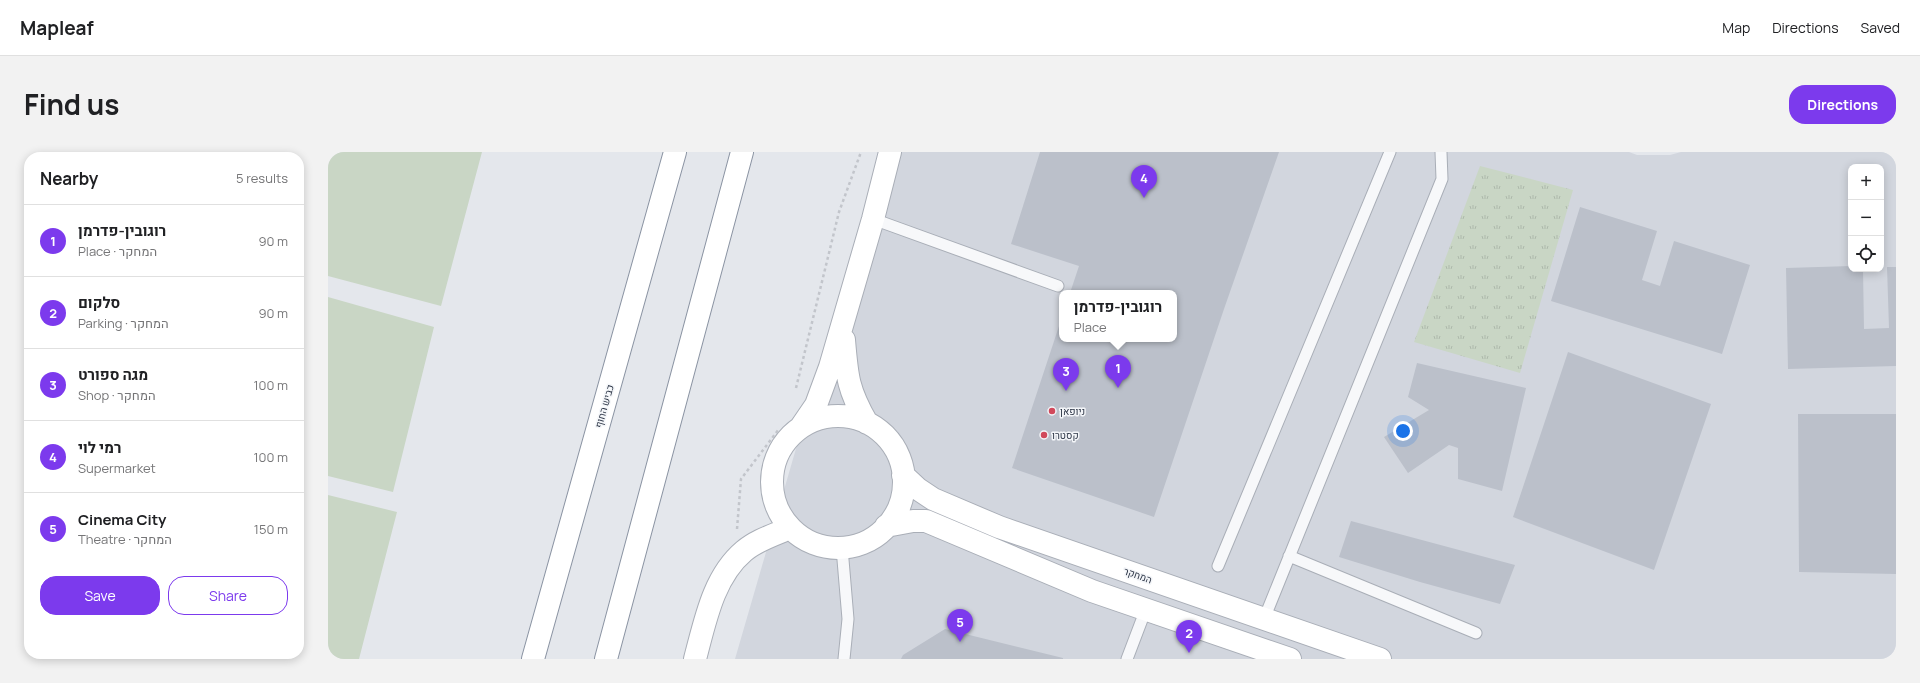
<!DOCTYPE html>
<meta charset="utf-8">
<style>
body{margin:0;font-family:Manrope,Heebo,sans-serif;background:#f2f2f2;color:#202124}
.controls{position:absolute;right:12px;top:12px;display:grid;overflow:hidden;border-radius:8px;box-shadow:0 2px 10px #0003}
.controls button{width:36px;height:36px;display:grid;place-items:center;padding:0;border:0;border-bottom:1px solid #e0e0e0;background:#fff;color:#202124;font:20px sans-serif}
.you{position:absolute;left:1075px;top:279px;width:14px;height:14px;margin:-10px;border:3px solid #fff;border-radius:50%;background:#1a73e8;box-shadow:0 0 0 6px #1a73e833}
.badge{display:grid;place-items:center;width:26px;height:26px;border-radius:50%;background:#7c3aed;color:#fff;font-size:13px;font-weight:700}
.pin{position:absolute;translate:-50% -33px;filter:drop-shadow(0 1px 2px #0008)}
.pin::after{content:'';position:absolute;top:21px;width:14px;height:12px;background:inherit;clip-path:polygon(0 0,100% 0,50% 100%)}
.popup{position:absolute;left:731px;top:138px;width:118px;height:52px;box-sizing:border-box;display:grid;place-content:center;border-radius:8px;background:#fff;filter:drop-shadow(0 1px 3px #0005);font-size:13px;white-space:nowrap;color:#757577}
.popup b{font-size:15px;color:#202124}
.popup::after{content:'';position:absolute;left:50%;top:100%;margin-left:-8px;border:8px solid transparent;border-top-color:#fff}
.list{margin:0;padding:0;list-style:none}
h2{display:flex;justify-content:space-between;align-items:center;height:52px;margin:0;padding:0 16px;font-size:17px}
h2 small{font-size:13px;font-weight:400;color:#757577}
.list li{display:grid;grid-template-columns:26px 1fr auto;gap:12px;align-items:center;box-sizing:border-box;height:72px;padding:0 16px;border-top:1px solid #e0e0e0}
.list b{display:block;font-size:15px;white-space:nowrap}
.list p{margin:0;font-size:13px;white-space:nowrap;color:#757577}
.list em{font-size:13px;font-style:normal;color:#757577}
.actions{display:flex;gap:8px;padding:12px 16px}
.actions a{flex:1;padding:9px 0;border:1px solid #7c3aed;border-radius:16px;text-align:center;font-size:14px;color:#7c3aed}
.actions .main{background:#7c3aed;color:#fff}
.icon{flex:none;width:22px;height:22px;fill:none;stroke:currentColor;stroke-width:2;stroke-linecap:round;stroke-linejoin:round}
.map{position:relative;flex:none;width:1568px;height:507px;overflow:hidden;border-radius:16px}
header{display:flex;align-items:center;gap:24px;box-sizing:border-box;height:56px;padding:0 20px;background:#fff;border-bottom:1px solid #e0e0e0}
header strong{font-size:19px}
nav{display:flex;gap:22px;margin-inline-start:auto;font-size:14px}
.intro{display:flex;align-items:center;justify-content:space-between;box-sizing:border-box;height:96px;padding:0 24px}
h1{margin:0;font-size:28px}
.button{padding:10px 18px;border-radius:16px;background:#7c3aed;color:#fff;font-size:14px;font-weight:700}
main{display:flex;gap:24px;padding:0 24px}
aside{flex:1;background:#fff;border-radius:16px;box-shadow:0 2px 10px #0003}
.map>svg:first-child{display:block}
.built{fill:#d2d6de;fill-rule:evenodd}
.grass{fill:#c9d6c5}
.park{fill:url(#park-tufts)}
.building{fill:#bbc0ca}
.lines{fill:none;stroke-linecap:round;stroke-linejoin:round}
.lane-casing{stroke:#a9aeb7;stroke-width:13}
.secondary-casing{stroke:#a9aeb7;stroke-width:24}
.highway-casing{stroke:#8b94a3;stroke-width:24}
.path{stroke:#c2c5cb;stroke-width:2.5;stroke-dasharray:3 3;stroke-linecap:butt}
.lane{stroke:#f7f8fa;stroke-width:11}
.secondary{stroke:#fff;stroke-width:22}
.highway{stroke:#fff;stroke-width:22}
.poi-dot{fill:#d1495b;stroke:#f4f6f9;stroke-width:1.5}
.labels{text-anchor:middle;stroke-width:3;stroke-linejoin:round;paint-order:stroke}
.street-label{font-size:10px;fill:#2b3445;stroke:#f4f6f9}
.poi-label{font-size:10px;fill:#2b3445;stroke:#f4f6f9;text-anchor:start}
</style>
<header>
<strong>Mapleaf</strong>
<nav><a>Map</a><a>Directions</a><a>Saved</a></nav>
</header>
<div class="intro"><h1>Find us</h1><a class="button">Directions</a></div>
<main>
<aside>
<h2>Nearby<small>5 results</small></h2>
<ul class="list">
<li><span class="badge">1</span><div><b>רוגובין-פדרמן</b><p>Place · המחקר</p></div><em>90 m</em></li>
<li><span class="badge">2</span><div><b>סלקום</b><p>Parking · המחקר</p></div><em>90 m</em></li>
<li><span class="badge">3</span><div><b>מגה ספורט</b><p>Shop · המחקר</p></div><em>100 m</em></li>
<li><span class="badge">4</span><div><b>רמי לוי</b><p>Supermarket</p></div><em>100 m</em></li>
<li><span class="badge">5</span><div><b>Cinema City</b><p>Theatre · המחקר</p></div><em>150 m</em></li>
</ul>
<div class="actions"><a class="main">Save</a><a>Share</a></div>
</aside>
<div class="map">
<svg width="1568" height="507" viewBox="0 0 1568 507">
<defs>
<pattern id="park-tufts" width="24" height="20" patternUnits="userSpaceOnUse"><rect width="24" height="20" fill="#c9d6c5"/><path d="M3 7l-1-3M5 7V3M7 7l1-3M15 17l-1-3M17 17v-4M19 17l1-3" fill="none" stroke="#adb8ab"/></pattern>
</defs>
<rect width="100%" height="100%" fill="#e4e7ec"/>
<!-- built -->
<path class="built" d="M554,0H1301L1309,3H1342L1353,0H1568V507H407ZM1523,15H1553V117H1523ZM734,141H846V187H734Z"/>
<!-- grass -->
<path class="grass" d="M0,0H154L113,154L0,124Z
M0,145L106,175L65,340L0,324Z
M0,343L69,360L31,507H0Z"/>
<!-- park -->
<path class="park" d="M1152,14L1245,38L1192,221L1086,190Z"/>
<!-- building -->
<path class="building" d="M712,0H951L896,157L826,365L684,316L734,165V187H846V141H742L751,114L683,92Z
M1252,55L1329,79L1314,128L1332,134L1346,89L1422,113L1394,202L1223,149Z
M1523,114V117H1535L1536,177L1561,176L1559,115H1568V214L1460,217L1458,116Z
M1240,200L1383,252L1326,418L1185,365Z
M1089,211L1198,236L1174,339L1130,327V296L1121,293L1080,321L1056,285L1101,258L1080,245Z
M1470,262H1568V422L1471,420Z
M1023,369L1187,413L1172,452L1092,430L1011,405Z
M617,477L735,506V507H573L575,503Z"/>
<g class="lines">
<!-- lane casing -->
<g class="lane-casing">
<path id="lane" d="M545,67L730,134
M514,396L520,467L516,507
M961,404L1148,481
M890,414L1062,0
M936,467L1114,27L1113,0
M799,507L818,457"/>
</g>
<!-- secondary casing -->
<g class="secondary-casing">
<path id="secondary" d="M516,188C519,225 520,238 539,271
M444 330a66 66 0 1 1 132 0a66 66 0 1 1-132 0Z
M473,275L488,253L502,215L545,67L562,0
M575,323L590,337L605,347L671,375L1052,507
M558,374L585,369H598L764,439L962,507
M367,507C377,470 385,425 416,399C429,388 446,383 462,376"/>
</g>
<!-- highway casing -->
<g class="highway-casing">
<path id="highway" d="M205,507L347,0
M278,507L414,0"/>
</g>
<!-- path -->
<path class="path" d="M468,236L511,60L533,0
M409,377L413,327L451,277"/>
<!-- lane -->
<use href="#lane" class="lane"/>
<!-- secondary -->
<use href="#secondary" class="secondary"/>
<!-- highway -->
<use href="#highway" class="highway"/>
</g>
<!-- markers -->
<g class="poi-dot">
<circle cx="724" cy="259" r="4"/>
<circle cx="716" cy="283" r="4"/>
</g>
<g class="labels">
<!-- street labels -->
<g class="street-label">
<text transform="translate(276 254) rotate(-74)" y="4">כביש החוף</text>
<text transform="translate(810 423) rotate(19)" y="4">המחקר</text>
</g>
<!-- poi labels -->
<g class="poi-label">
<text x="732" y="263">ניופאן</text>
<text x="724" y="287">קסטרו</text>
</g>
</g>
</svg>
<div class="controls">
<button>+</button>
<button>−</button>
<button><svg class="icon" aria-label="locate" viewBox="0 0 24 24"><circle cx="12" cy="12" r="6"/><path d="M12 2v4M12 18v4M2 12h4M18 12h4"/></svg></button>
</div>
<div class="you"></div>
<div class="pin badge" style="left:790px;top:236px">1</div>
<div class="popup"><b>רוגובין-פדרמן</b>Place</div>
<div class="pin badge" style="left:861px;top:501px">2</div>
<div class="pin badge" style="left:738px;top:239px">3</div>
<div class="pin badge" style="left:816px;top:46px">4</div>
<div class="pin badge" style="left:632px;top:490px">5</div>
</div>
</main>
